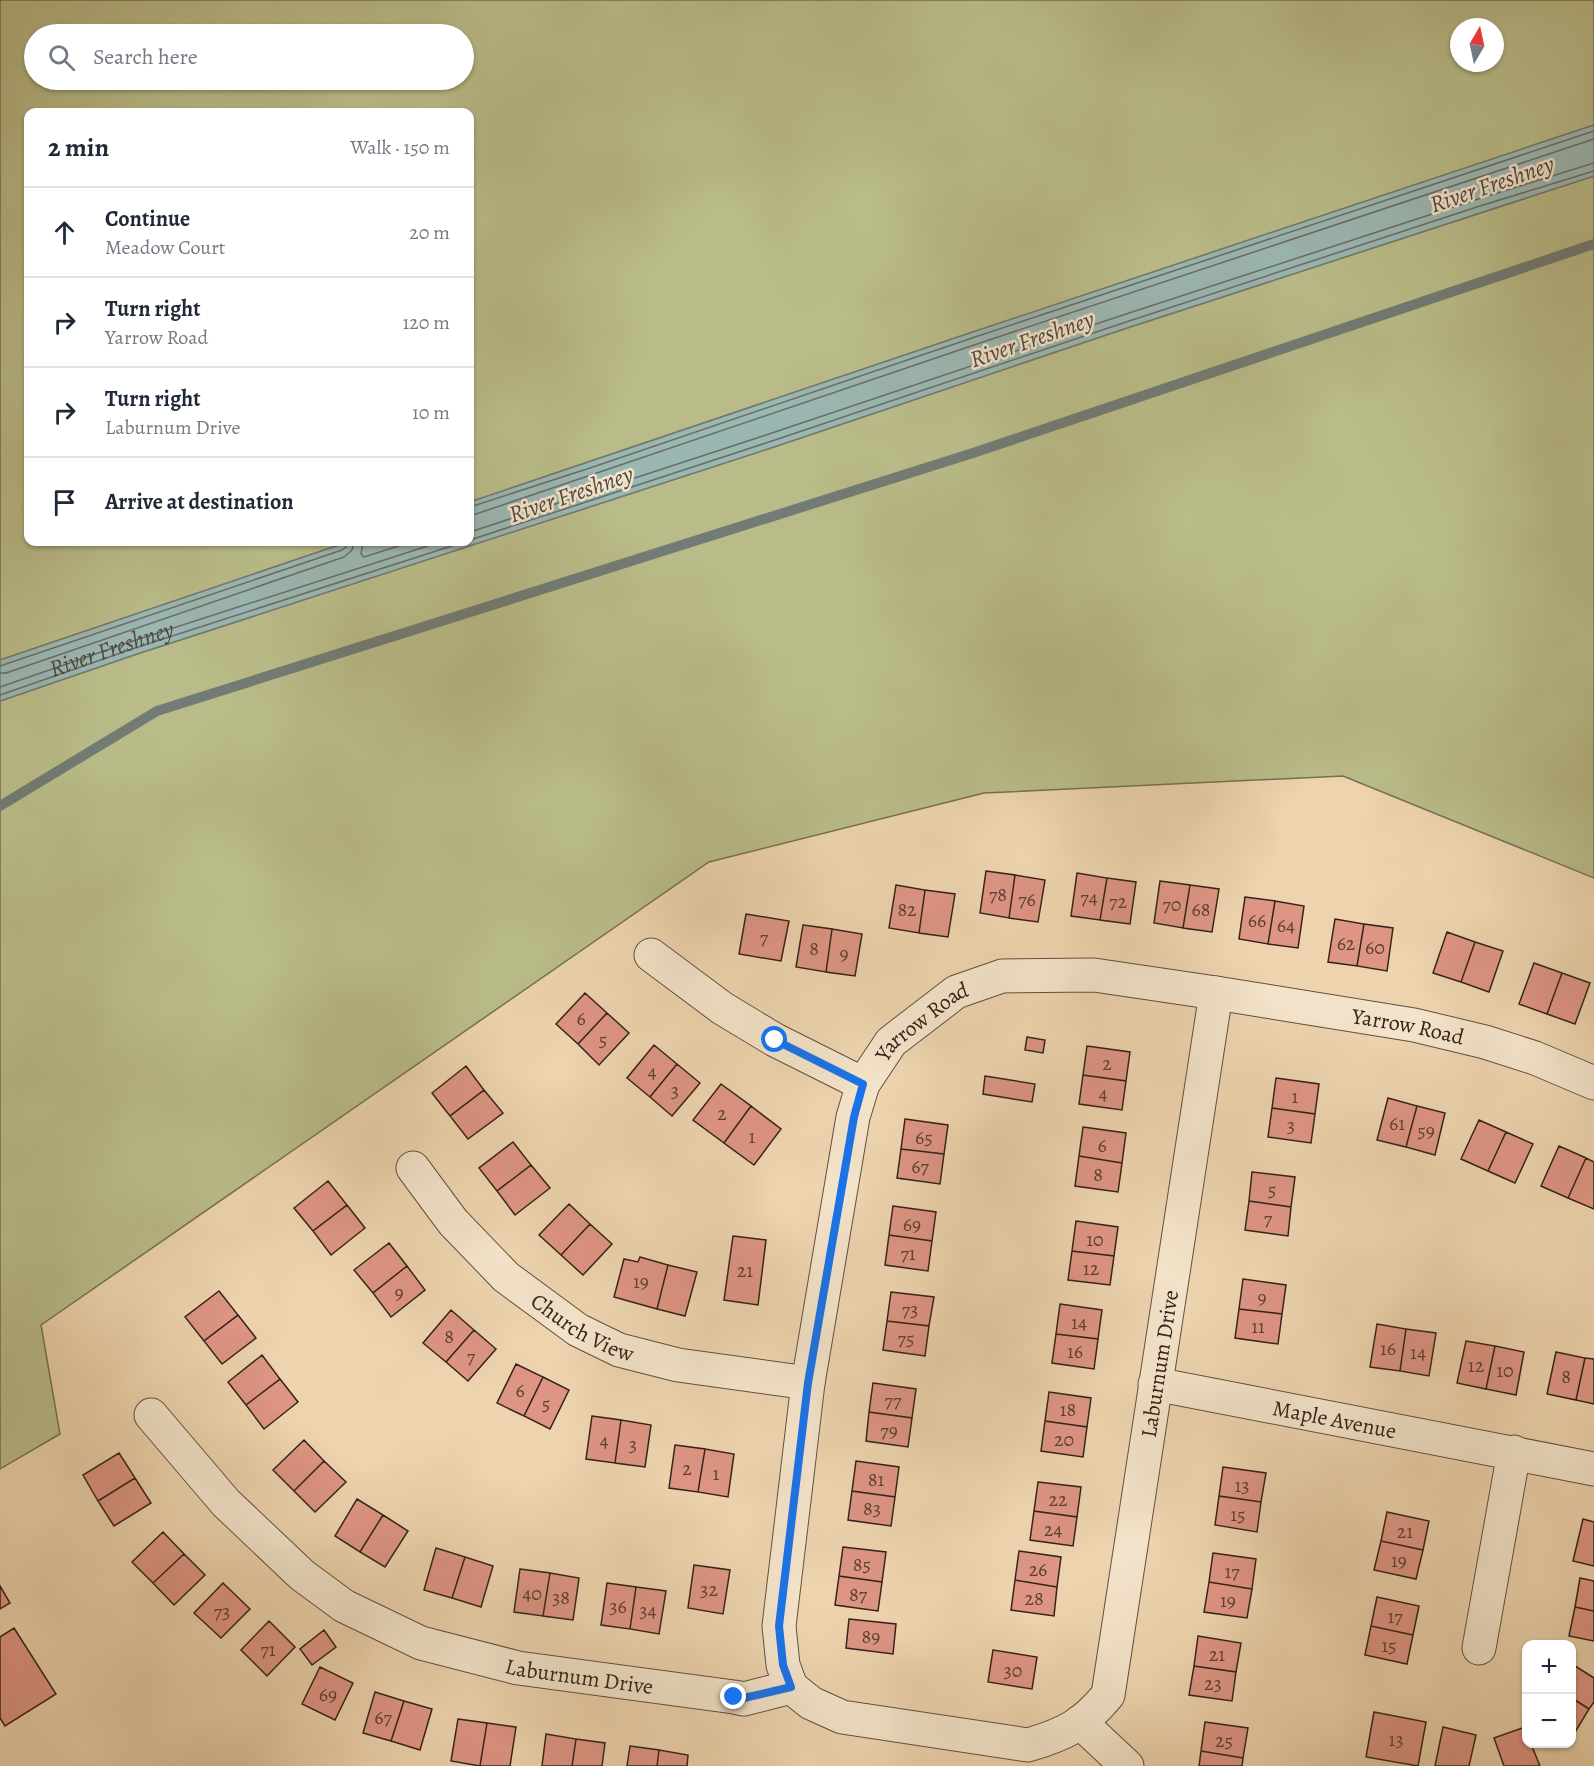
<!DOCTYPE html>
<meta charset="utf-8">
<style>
body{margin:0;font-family:Alegreya,serif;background:#f2f2f3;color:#1f2937}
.controls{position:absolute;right:18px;bottom:18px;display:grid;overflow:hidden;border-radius:12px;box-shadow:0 2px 4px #0004}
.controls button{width:54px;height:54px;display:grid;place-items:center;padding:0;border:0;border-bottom:2px solid #e0e1e3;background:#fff;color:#1f2937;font:30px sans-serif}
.compass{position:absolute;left:1450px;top:18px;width:54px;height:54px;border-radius:50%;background:#fff;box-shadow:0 2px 4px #0004;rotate:9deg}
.stop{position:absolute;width:18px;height:18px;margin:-14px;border:4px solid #1a73e8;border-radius:50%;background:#fff}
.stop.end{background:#1a73e8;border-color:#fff;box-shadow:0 2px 6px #0008}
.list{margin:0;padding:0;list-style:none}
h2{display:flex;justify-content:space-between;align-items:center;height:78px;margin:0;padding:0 24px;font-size:26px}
h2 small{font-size:20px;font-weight:400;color:#747a83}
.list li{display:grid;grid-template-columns:39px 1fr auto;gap:18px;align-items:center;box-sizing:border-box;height:90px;padding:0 24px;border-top:2px solid #e0e1e3}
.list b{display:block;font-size:22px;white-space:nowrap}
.list p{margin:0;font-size:20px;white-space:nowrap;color:#747a83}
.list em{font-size:20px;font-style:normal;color:#747a83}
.icon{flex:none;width:33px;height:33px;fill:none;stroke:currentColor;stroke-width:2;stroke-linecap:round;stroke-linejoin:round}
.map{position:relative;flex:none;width:1594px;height:1766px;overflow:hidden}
.search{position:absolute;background:#fff;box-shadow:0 2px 4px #0004;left:24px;top:24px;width:450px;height:66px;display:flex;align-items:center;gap:15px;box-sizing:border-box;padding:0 21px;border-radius:33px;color:#747a83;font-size:22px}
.panel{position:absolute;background:#fff;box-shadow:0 2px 4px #0004;left:24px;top:108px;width:450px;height:438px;border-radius:12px}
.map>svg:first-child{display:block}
.green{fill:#b9bc89;stroke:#767052;stroke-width:1.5;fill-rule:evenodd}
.water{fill:#9bb7b2;stroke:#727c75;stroke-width:1.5}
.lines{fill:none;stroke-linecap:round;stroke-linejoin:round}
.shore{stroke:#686d66;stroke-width:1.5}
.stream{stroke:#727c75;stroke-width:10}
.building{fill:#de9584;stroke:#34231a;stroke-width:1.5}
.street-casing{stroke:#624f3f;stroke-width:35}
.street{stroke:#f3e3ca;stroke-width:33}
.route{stroke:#1a73e8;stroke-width:8}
.labels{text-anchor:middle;stroke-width:5;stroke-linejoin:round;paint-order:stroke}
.number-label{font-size:20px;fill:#5e4034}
.street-label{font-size:22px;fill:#34231a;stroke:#f3e3ca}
.water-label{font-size:24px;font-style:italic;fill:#4e4840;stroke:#f3e3ca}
</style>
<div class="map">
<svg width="1594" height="1766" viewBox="0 0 1594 1766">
<rect width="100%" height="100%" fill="#edd4ae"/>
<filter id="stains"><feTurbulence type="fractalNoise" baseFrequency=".00333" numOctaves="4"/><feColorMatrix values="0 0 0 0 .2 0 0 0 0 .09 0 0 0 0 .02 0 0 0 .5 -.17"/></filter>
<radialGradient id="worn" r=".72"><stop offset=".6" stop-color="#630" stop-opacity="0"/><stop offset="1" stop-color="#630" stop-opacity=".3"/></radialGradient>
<!-- green -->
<path class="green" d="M0,0H1594V125L970,333L470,502V112H28V542H348L0,660ZM1459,27H1495V63H1459ZM34,34H464V80H34Z
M1594,176V878L1343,776L984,793L709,862L41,1325L60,1434L0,1469V701L137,654L768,449L1121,330Z"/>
<!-- water -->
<path class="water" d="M1594,125V176L1121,330L768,449L137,654L0,701V660L348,542H470V502L970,333Z"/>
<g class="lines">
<!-- shore -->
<g class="shore">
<path d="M470,507L593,467L972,338L1594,131"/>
<path d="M470,514H476L974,345L1594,139"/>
<path d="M470,532L763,436L1117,317L1478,199L1594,163"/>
<path d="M470,540L766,443L1120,324L1480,206L1594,171"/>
<path d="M363,542L361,554L364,557L411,542"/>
<path d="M0,666L342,550L346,547V542"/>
<path d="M0,673H6L344,557L352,550L354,542"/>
<path id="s1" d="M0,687L133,641L440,542"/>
<path d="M0,695L135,648L464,542"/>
</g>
<!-- stream -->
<path class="stream" d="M0,806L157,711L973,453L1594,244"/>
</g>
<!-- building -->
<path class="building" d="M986,871L1015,875L1009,918L980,913Z
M1077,873L1107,878L1100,920L1071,916Z
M1015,875L1045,880L1038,922L1009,918Z
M1107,878L1136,882L1130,924L1100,920Z
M1160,881L1190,885L1183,928L1154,923Z
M896,885L925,890L919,933L889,928Z
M1190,885L1219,889L1212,932L1183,928Z
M925,890L955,894L948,937L919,933Z
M1245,897L1275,901L1268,944L1239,939Z
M1275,901L1304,906L1298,948L1268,944Z
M746,914L789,921L781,961L739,954Z
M1335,919L1364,924L1357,966L1328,962Z
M1364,924L1393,928L1387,971L1357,966Z
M803,925L832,929L826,972L796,967Z
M832,929L862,934L855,976L826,972Z
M1447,932L1475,942L1461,982L1433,973Z
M1475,942L1503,951L1489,992L1461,982Z
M1534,963L1562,973L1547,1014L1519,1004Z
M1562,973L1590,983L1575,1024L1547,1014Z
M585,993L607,1013L578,1044L556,1024Z
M607,1013L629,1033L599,1065L578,1044Z
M1027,1037L1045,1040L1043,1053L1025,1050Z
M654,1045L677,1064L650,1097L627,1078Z
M1087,1046L1130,1052L1126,1081L1083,1075Z
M677,1064L700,1083L672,1116L650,1097Z
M466,1066L484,1090L450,1116L432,1093Z
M1083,1075L1126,1081L1122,1110L1079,1104Z
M985,1076L1035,1084L1032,1102L983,1094Z
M1276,1078L1319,1084L1315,1114L1272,1108Z
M721,1084L751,1106L724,1143L693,1120Z
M484,1090L503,1113L468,1139L450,1116Z
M1388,1098L1417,1106L1406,1147L1377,1140Z
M751,1106L781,1129L754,1165L724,1143Z
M1417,1106L1445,1113L1435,1155L1406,1147Z
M1272,1108L1315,1114L1311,1143L1268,1137Z
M905,1119L948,1125L944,1154L901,1149Z
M1479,1120L1506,1132L1488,1171L1461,1159Z
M1083,1127L1126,1133L1122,1163L1079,1156Z
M1506,1132L1533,1144L1515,1183L1488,1171Z
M513,1142L531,1165L497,1191L479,1168Z
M1559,1146L1586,1158L1568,1198L1541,1186Z
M901,1149L944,1154L940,1184L897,1178Z
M1079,1156L1122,1163L1118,1192L1075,1186Z
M1586,1158L1594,1162V1209L1568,1198Z
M531,1165L550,1188L515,1215L497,1191Z
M1252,1172L1295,1177L1291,1207L1249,1201Z
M328,1181L347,1205L313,1231L294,1208Z
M1249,1201L1291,1207L1288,1236L1245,1230Z
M569,1204L590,1224L561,1255L539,1235Z
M347,1205L365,1228L331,1255L313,1231Z
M893,1206L936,1212L932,1241L889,1235Z
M1076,1221L1118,1227L1114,1256L1072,1251Z
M590,1224L612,1244L583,1275L561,1255Z
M889,1235L932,1241L928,1271L885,1265Z
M733,1236L766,1240L758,1305L724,1300Z
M389,1243L407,1266L373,1293L354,1270Z
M1072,1251L1114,1256L1110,1285L1068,1280Z
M640,1257L668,1265L657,1309L614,1297L624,1259L638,1262Z
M668,1265L697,1272L685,1316L657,1309Z
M407,1266L425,1290L391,1317L373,1293Z
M1243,1279L1286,1285L1282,1314L1239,1309Z
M219,1291L238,1315L204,1341L185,1317Z
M891,1292L934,1297L929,1326L887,1321Z
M1060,1304L1102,1310L1098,1339L1056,1334Z
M1239,1309L1282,1314L1278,1344L1235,1338Z
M451,1310L474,1330L446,1362L423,1343Z
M238,1315L256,1338L222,1364L204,1341Z
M887,1321L929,1326L925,1356L883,1350Z
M1377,1324L1406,1329L1400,1371L1370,1367Z
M1406,1329L1436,1333L1429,1376L1400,1371Z
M474,1330L496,1349L468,1381L446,1362Z
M1056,1334L1098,1339L1094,1369L1052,1363Z
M1466,1341L1495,1346L1486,1389L1457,1383Z
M1495,1346L1524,1352L1516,1395L1486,1389Z
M1556,1352L1585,1358L1576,1400L1547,1394Z
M262,1355L280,1379L246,1405L228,1382Z
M1585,1358L1594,1359V1404L1576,1400Z
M516,1364L543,1377L524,1416L497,1403Z
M543,1377L569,1390L550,1429L524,1416Z
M280,1379L298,1402L264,1429L246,1405Z
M873,1383L916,1389L912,1418L869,1412Z
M1049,1392L1091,1398L1087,1427L1045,1421Z
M869,1412L912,1418L908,1447L866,1441Z
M592,1416L621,1420L615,1463L586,1459Z
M621,1420L651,1425L645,1467L615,1463Z
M1045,1421L1087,1427L1083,1457L1041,1451Z
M304,1440L324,1461L294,1491L273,1470Z
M675,1445L705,1449L698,1492L669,1488Z
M705,1449L734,1454L728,1497L698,1492Z
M119,1453L135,1478L98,1501L83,1475Z
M324,1461L346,1482L315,1512L294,1491Z
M856,1461L899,1467L895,1497L852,1491Z
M1223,1467L1266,1473L1261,1502L1219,1496Z
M135,1478L151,1503L114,1526L98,1501Z
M1038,1482L1081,1487L1077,1517L1034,1511Z
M852,1491L895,1497L891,1526L848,1520Z
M1219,1496L1261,1502L1257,1532L1215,1525Z
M357,1499L383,1515L360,1552L335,1536Z
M1034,1511L1077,1517L1073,1546L1030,1540Z
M1387,1512L1429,1521L1423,1550L1381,1541Z
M383,1515L408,1531L385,1567L360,1552Z
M1583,1519L1594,1522V1566L1573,1561Z
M163,1532L184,1554L153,1583L132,1562Z
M1381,1541L1423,1550L1416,1579L1374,1570Z
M843,1547L886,1552L882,1582L839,1576Z
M436,1548L465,1557L452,1598L424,1590Z
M1019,1551L1061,1557L1057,1587L1015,1580Z
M1213,1553L1256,1559L1252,1589L1209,1582Z
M184,1554L205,1575L174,1605L153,1583Z
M465,1557L493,1566L481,1607L452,1598Z
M694,1565L730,1570L723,1614L688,1608Z
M520,1569L550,1573L543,1616L514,1612Z
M550,1573L579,1578L573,1620L543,1616Z
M839,1576L882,1582L878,1611L835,1605Z
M1580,1578L1594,1581V1611L1575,1607Z
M1015,1580L1057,1587L1054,1616L1011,1610Z
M1209,1582L1252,1589L1247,1618L1204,1612Z
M223,1583L250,1609L221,1638L194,1613Z
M607,1583L636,1587L630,1629L601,1625Z
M0,1586L10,1603L0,1609Z
M636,1587L666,1591L659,1634L630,1629Z
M1377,1597L1419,1606L1413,1635L1371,1626Z
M1575,1607L1594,1611V1641L1569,1636Z
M849,1619L896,1624L893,1654L846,1648Z
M269,1621L295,1647L267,1676L241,1650Z
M1371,1626L1413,1635L1407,1664L1365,1655Z
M14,1628L56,1694L5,1726L0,1718V1637Z
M324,1630L336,1647L312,1665L300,1649Z
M1198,1636L1241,1643L1236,1672L1194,1666Z
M993,1650L1037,1657L1032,1689L988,1682Z
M1572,1664L1594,1678V1702L1589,1709L1572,1698Z
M1194,1666L1236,1672L1232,1701L1189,1695Z
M320,1667L353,1683L335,1720L302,1704Z
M375,1692L404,1701L391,1741L363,1733Z
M1572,1698L1589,1709L1574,1734L1572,1733Z
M404,1701L432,1709L420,1750L391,1741Z
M1374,1712L1426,1722L1418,1766L1366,1757Z
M458,1719L487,1723L480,1766L451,1761Z
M1205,1722L1248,1728L1243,1758L1201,1751Z
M487,1723L516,1727L510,1766H480Z
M1443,1727L1476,1735L1469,1766H1435Z
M1525,1727L1526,1744H1531L1540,1766H1504L1494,1738Z
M546,1734L576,1739L572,1766H542Z
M576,1739L605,1743L602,1766H572Z
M630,1746L659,1750L657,1766H627Z
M659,1750L688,1755L687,1766H657Z
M1201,1751L1243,1758L1242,1766H1199Z"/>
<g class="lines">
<!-- street casing -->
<g class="street-casing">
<g id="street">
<path d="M651,955L722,1008L775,1040L863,1084"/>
<path id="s2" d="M413,1168L453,1222L506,1277L578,1330L619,1350L678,1365L808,1383"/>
<path id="s3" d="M1155,1384L1594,1469"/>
<path id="s4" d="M151,1415L226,1503L302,1575L344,1606L421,1643L518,1668L734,1697L744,1699L791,1687L811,1703L842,1717L1028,1745C1066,1734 1083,1725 1108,1695L1216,993"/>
<path d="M1479,1648L1514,1452"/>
<path id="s5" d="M791,1687L783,1665L779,1626L808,1383L853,1117L863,1084L891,1042L956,992L1002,976L1094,975L1216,993L1414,1025L1485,1042L1535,1058L1594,1083"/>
<path d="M1080,1722L1127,1766"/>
</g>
</g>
<!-- street -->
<use href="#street" class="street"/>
</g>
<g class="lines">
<!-- route -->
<path class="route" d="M734,1697L744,1698L791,1687L783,1665L779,1626L808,1383L854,1117L863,1084L775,1040"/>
</g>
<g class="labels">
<!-- number labels -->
<g class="number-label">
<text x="998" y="901">78</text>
<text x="1089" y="904">74</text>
<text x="1027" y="906">76</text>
<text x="1118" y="908">72</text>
<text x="1172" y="911">70</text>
<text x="907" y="916">82</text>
<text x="1201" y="916">68</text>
<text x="1257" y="927">66</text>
<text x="1286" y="932">64</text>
<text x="764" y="944">7</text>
<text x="1346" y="950">62</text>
<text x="1375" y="954">60</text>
<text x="814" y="955">8</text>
<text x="844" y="960">9</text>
<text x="581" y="1025">6</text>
<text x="603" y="1046">5</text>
<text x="1107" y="1070">2</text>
<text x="652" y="1078">4</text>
<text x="675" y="1097">3</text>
<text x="1103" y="1100">4</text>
<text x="1295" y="1103">1</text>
<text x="722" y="1120">2</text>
<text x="1397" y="1130">61</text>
<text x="1291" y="1132">3</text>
<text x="1426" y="1137">59</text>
<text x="752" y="1143">1</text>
<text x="924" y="1144">65</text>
<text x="1102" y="1152">6</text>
<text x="920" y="1173">67</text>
<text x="1098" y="1181">8</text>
<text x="1272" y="1196">5</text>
<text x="1268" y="1225">7</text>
<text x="912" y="1231">69</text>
<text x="1095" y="1246">10</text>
<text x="908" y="1260">71</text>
<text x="1091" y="1275">12</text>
<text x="745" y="1277">21</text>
<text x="641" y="1288">19</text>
<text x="399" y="1299">9</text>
<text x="1262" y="1304">9</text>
<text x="910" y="1316">73</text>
<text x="1079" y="1329">14</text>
<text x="1258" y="1333">11</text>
<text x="449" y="1343">8</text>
<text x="906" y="1345">75</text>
<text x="1388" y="1355">16</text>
<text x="1075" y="1358">16</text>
<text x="1418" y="1359">14</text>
<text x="471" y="1363">7</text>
<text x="1476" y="1372">12</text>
<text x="1505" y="1377">10</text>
<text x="1566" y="1383">8</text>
<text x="520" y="1397">6</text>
<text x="893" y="1407">77</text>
<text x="546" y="1410">5</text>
<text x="1068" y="1416">18</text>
<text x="889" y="1437">79</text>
<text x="1064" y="1446">20</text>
<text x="604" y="1447">4</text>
<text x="633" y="1451">3</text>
<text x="687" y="1475">2</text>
<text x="716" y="1480">1</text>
<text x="876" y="1486">81</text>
<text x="1242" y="1492">13</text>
<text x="1058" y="1506">22</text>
<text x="872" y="1515">83</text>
<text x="1238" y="1521">15</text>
<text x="1053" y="1536">24</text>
<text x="1405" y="1538">21</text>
<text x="1399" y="1567">19</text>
<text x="862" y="1571">85</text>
<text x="1038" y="1576">26</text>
<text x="1232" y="1578">17</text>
<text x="709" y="1596">32</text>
<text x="532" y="1600">40</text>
<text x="858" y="1601">87</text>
<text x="561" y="1604">38</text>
<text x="1034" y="1605">28</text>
<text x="1228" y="1607">19</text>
<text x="618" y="1613">36</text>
<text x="648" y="1617">34</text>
<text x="222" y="1618">73</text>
<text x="1395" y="1623">17</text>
<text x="871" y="1643">89</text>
<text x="1389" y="1652">15</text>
<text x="268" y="1656">71</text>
<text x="1217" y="1661">21</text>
<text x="1013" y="1677">30</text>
<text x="1213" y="1690">23</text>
<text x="328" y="1701">69</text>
<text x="383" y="1724">67</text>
<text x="1396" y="1746">13</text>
<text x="1224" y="1747">25</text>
</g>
<!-- street labels -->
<g class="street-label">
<text dy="8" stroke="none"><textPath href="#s5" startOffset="699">Yarrow Road</textPath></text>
<text dy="8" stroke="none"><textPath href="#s5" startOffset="1203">Yarrow Road</textPath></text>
<text dy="8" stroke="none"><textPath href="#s2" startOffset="236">Church View</textPath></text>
<text dy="8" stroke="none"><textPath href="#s4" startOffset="1414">Laburnum Drive</textPath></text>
<text dy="8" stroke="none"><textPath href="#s3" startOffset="183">Maple Avenue</textPath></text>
<text dy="8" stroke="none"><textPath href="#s4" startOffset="520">Laburnum Drive</textPath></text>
</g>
<!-- water labels -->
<g class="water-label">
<text transform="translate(1492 184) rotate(-19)" y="8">River Freshney</text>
<text transform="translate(1032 339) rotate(-19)" y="8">River Freshney</text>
<text transform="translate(571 494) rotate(-19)" y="8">River Freshney</text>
<text dy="8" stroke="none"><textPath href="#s1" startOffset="118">River Freshney</textPath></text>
</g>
</g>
<rect width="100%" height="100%" filter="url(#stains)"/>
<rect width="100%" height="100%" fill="url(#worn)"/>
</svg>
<div class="controls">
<button>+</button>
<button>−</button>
</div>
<svg class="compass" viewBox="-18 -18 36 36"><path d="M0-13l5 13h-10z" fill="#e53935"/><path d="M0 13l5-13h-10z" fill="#747a83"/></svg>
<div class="stop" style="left:775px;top:1040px"></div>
<div class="stop end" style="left:734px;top:1697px"></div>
<div class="search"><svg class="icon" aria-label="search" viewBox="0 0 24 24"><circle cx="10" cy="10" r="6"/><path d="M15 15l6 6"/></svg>Search here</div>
<section class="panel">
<h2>2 min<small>Walk · 150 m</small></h2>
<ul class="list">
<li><svg class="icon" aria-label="ahead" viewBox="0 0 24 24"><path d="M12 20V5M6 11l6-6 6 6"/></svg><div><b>Continue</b><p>Meadow Court</p></div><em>20 m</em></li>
<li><svg class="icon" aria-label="right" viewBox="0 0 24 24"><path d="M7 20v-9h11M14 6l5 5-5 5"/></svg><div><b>Turn right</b><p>Yarrow Road</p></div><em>120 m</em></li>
<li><svg class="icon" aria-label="right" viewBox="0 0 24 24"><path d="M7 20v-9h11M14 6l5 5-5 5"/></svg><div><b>Turn right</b><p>Laburnum Drive</p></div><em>10 m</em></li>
<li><svg class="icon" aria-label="arrive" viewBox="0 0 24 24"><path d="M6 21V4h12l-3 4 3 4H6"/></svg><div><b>Arrive at destination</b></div></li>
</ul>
</section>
</div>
